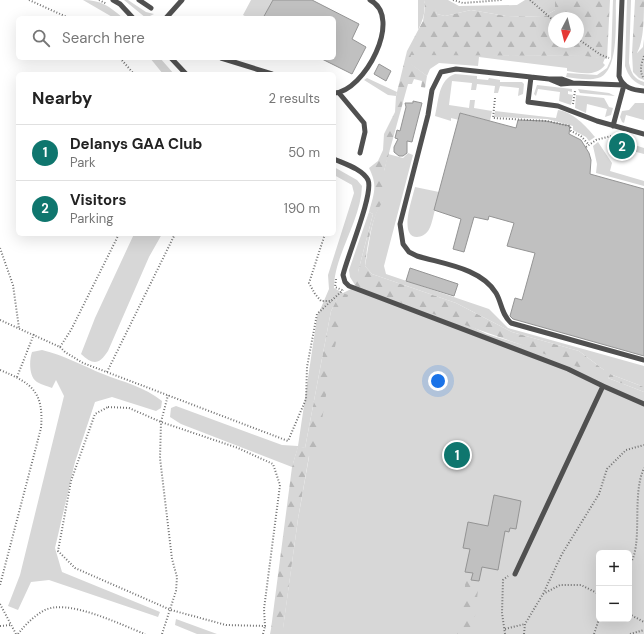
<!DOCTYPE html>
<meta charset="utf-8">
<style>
body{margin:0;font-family:"DM Sans",sans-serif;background:#f2f2f2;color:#222}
.controls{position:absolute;right:12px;bottom:12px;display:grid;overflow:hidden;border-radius:6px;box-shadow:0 4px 16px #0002}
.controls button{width:36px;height:36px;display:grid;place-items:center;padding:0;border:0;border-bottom:1px solid #e0e0e0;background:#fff;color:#222;font:20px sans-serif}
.compass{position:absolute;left:548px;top:12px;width:36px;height:36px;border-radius:50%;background:#fff;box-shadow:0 4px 16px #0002;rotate:187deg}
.you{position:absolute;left:438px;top:381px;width:14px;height:14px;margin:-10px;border:3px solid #fff;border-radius:50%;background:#1a73e8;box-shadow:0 0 0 6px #1a73e833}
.badge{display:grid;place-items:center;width:26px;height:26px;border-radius:50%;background:#0f766e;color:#fff;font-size:13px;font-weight:700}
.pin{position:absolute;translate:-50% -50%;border:2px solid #fff;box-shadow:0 1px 4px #0006}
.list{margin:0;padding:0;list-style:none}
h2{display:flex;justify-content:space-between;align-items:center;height:52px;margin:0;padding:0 16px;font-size:17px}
h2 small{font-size:13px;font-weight:400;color:#767676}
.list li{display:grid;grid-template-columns:26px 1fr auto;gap:12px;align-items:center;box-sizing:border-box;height:56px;padding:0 16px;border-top:1px solid #e0e0e0}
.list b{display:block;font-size:15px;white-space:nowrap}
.list p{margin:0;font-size:13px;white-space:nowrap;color:#767676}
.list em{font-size:13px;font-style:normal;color:#767676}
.icon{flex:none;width:22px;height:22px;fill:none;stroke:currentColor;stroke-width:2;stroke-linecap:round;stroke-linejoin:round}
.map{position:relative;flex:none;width:644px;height:634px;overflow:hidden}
.search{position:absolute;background:#fff;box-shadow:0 4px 16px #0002;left:16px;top:16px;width:320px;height:44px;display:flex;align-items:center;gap:10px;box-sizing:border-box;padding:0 14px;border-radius:6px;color:#767676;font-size:15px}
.panel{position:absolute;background:#fff;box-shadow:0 4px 16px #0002;left:16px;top:72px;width:320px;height:164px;border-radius:6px}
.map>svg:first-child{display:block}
.green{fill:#d7d7d7;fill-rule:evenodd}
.forest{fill:url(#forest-firs);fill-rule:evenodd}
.building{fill:#c0c0c0;stroke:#949494}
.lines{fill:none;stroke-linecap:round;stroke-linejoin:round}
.path{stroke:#727272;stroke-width:2;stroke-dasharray:1 2;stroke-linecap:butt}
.lane{stroke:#505050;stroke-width:5}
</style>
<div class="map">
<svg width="644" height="634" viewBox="0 0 644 634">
<defs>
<pattern id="forest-firs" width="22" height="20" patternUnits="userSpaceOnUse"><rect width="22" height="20" fill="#d7d7d7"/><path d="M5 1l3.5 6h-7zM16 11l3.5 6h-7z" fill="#b7b7b7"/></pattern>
</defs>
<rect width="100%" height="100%" fill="#fff"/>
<!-- green -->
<path class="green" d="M83,0C101,0 109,6 123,18H114Z
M124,0H128L146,12L154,14L146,18Z
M251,0H273L263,18H248L243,15Z
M418,0H424C426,11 423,20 418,30Z
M433,0H448L459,6L517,5L525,0H555V10L543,17L506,16L471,10L445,16L437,14L432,2Z
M613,0H616C615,19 620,72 598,78C588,81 576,78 566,77L567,73L597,75L607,68L611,59Z
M627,0H631L629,63C631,73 634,79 644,82V86C634,83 628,76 625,66Z
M644,39V80L639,78L633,72L632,53H637L643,47Z
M411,54L584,56L605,58L603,63L605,65C596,77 581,73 567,71V68L479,57L478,66L439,63L430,69L427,76L409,63Z
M150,58H160L174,74H163Z
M455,74L477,76V79L488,80L489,78L500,80V82H522L524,84L523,94L518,96L519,88L500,86L498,93H494L495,86L477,84L476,90H471L472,83L452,81L449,105L469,108L470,100H475L474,108L492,111L490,121L461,113L459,120L451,118V121L435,116C439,100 438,80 455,74Z
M367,78L397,92L396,96L388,95L364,80Z
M537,85L572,89V92L568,91V94L573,95L571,105L559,101L560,92L538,89L536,96L534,94Z
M578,89L609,93L615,96L580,93Z
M576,95L604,98L609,107L613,108L611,115L605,117L607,109L587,104L586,113L575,108Z
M635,103H644V120L626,115L624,123L622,122L620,117L622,111L629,110Z
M558,110C573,112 586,126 595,137L589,141L586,137L573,130V126L547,119L494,117L495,111L556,118Z
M620,133L619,140L644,148V154L617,147L615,154L612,151L616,134Z
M598,142L612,163L610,171L644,181V186L596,173L597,164L593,146Z
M408,153L413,155L384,266L386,274L489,309L508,328L644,366V387L610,374L608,378L644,392V634H270L271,629L283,628L298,519L337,299L331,311L305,448L298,447L292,467L181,424L170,417L171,408L176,406L282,445L298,446L317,317L329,289L328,275L354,193L352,185L334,175V167L357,180L362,186C361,221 334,255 334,288L343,293L353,288L355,285L350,277L349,270L369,212L373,214L358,272L487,334L604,370L579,351L512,332L456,303L372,274L365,266L366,260C370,241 371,215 384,199V171L388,154L403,158ZM599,553H629V619H599Z
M415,187L439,192C436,201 433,225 428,231C426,234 421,237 417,237C398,237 413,197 415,187Z
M134,234H162L149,257L108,351C99,365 93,365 81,354L95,318Z
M42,350C64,355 83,366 103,374C123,382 145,387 162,401L161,408L156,411L112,397L95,402L75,462L55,548L62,572L160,612L158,617L49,580L31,582L18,610L8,606L20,575L64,396L56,380L52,388C48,386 42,385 37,382C29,377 29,361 32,352Z
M176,619L217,634H197L175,625Z"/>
<!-- forest -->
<path class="forest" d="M424,0H433L437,14L445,16L471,10L506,16L543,17L555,10V0H610L607,59L584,56L411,55L410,63L427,76L425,88L421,87L422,81L414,79L412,84H408L384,171L385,199C372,213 367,247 365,266L372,274L456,303L512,332L579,351L604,370L601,376L519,344L362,289L355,285L359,278L358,272L373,214L369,212C374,193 378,186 369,168L378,161L383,150L384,134L395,112L396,96L407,51L423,21L425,8ZM554,18H578V42H554Z
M635,0H644C644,16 644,41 637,53H632Z
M343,293L348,295C332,348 325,403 316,458L309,456L298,519L283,629H271L292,467L298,446L305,448L331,311L338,297Z
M610,374L644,387V392L608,378Z
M465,575L472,576L471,580L479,581L473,634H457C459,619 467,588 465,575Z"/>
<!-- building -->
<path class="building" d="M273,0H312L359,24L352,39L366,47L352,74L320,58H334V18H263Z
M379,64L391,71L386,81L374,74Z
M413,101L422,103L412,142L407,141V153L403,156H399L394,152V147L398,139L395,138L397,130L400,131L406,107L405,103H413Z
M460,113L516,128L518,120L546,121L570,126L569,134L581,140L589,153L591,160L590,174L644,189V356L513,319L510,316L515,298L522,300L535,253L507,246L514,223L489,216L488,220L474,217L464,252L453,249L461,219L434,210Z
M410,268L458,284L454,296L406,281Z
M494,495L521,501L516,529L510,528L509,532L505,531L498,570L482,567L479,581L471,580L473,573L465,572L470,549L463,548L468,522L488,526Z"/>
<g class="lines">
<!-- path -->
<path class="path" d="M29,0L69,18
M99,0L107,4
M453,0L463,3L502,0
M530,0L554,21
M578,39L601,55L609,58
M644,56C641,65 639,71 644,79
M120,58L134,74
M495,98L493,118L547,121L570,126L571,131L581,136L589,145
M573,104L575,91
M586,147L596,140L611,136
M325,234L309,283L315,294L321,301H332
M0,248L13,285L19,328
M336,279L335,287L342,290
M0,320L60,347L71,330L119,234
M60,347L65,352L83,363L288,441L306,399L307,367L317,314L343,290
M0,370C32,383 44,392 41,428L0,585
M107,372L175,234
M17,377L34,334
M108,407L129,408L161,422L238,448L273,464L280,485L264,609L265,626L226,625L171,610L75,568L58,551L71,481L95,414Z
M629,565C644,547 631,496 644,468
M543,594L562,554L599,494L607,469L626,450L644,445
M0,604L16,634
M629,614L644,622
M0,626L11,625
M505,629L525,624
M18,634C25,625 33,617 43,611C66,597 121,625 145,634
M162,634L176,591L177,577L172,559L160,458L161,422L168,395
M263,634L265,626
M505,634L502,613L503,580L508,576
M524,634L525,624L543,594L560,585H581L599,594
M594,634L599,619
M630,634L644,630"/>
<!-- lane -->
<path class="lane" d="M113,0L120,4L133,18
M139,0L151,8
M622,0L619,76C623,88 633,90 644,91
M166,18L182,0
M171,58L186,74
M221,58L272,74
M531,77L528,102L558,106L597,121L644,134
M549,79L456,69L441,72L432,90L428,115L400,224L403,244L409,252L417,256C443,264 481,268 496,293C502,303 501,314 511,323L644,360
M549,79H562L573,83L561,84Z
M573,83L624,85L613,126
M334,93C364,92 404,17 370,0
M339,93L364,123L365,132L360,153
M334,159C345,164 362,169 368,180C374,193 347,257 343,275L345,282L349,286L568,369L603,386L515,574
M603,386L644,404"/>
</g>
</svg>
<div class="controls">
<button>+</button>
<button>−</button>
</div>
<svg class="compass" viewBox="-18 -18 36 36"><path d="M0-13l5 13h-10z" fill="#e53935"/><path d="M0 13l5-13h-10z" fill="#767676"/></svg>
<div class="you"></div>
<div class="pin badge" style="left:457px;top:455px">1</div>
<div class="pin badge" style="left:622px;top:146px">2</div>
<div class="search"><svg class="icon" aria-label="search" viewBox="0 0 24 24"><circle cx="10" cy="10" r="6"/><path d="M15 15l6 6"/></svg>Search here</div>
<section class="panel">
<h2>Nearby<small>2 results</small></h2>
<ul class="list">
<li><span class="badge">1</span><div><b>Delanys GAA Club</b><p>Park</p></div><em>50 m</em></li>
<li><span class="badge">2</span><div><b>Visitors</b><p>Parking</p></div><em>190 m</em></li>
</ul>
</section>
</div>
